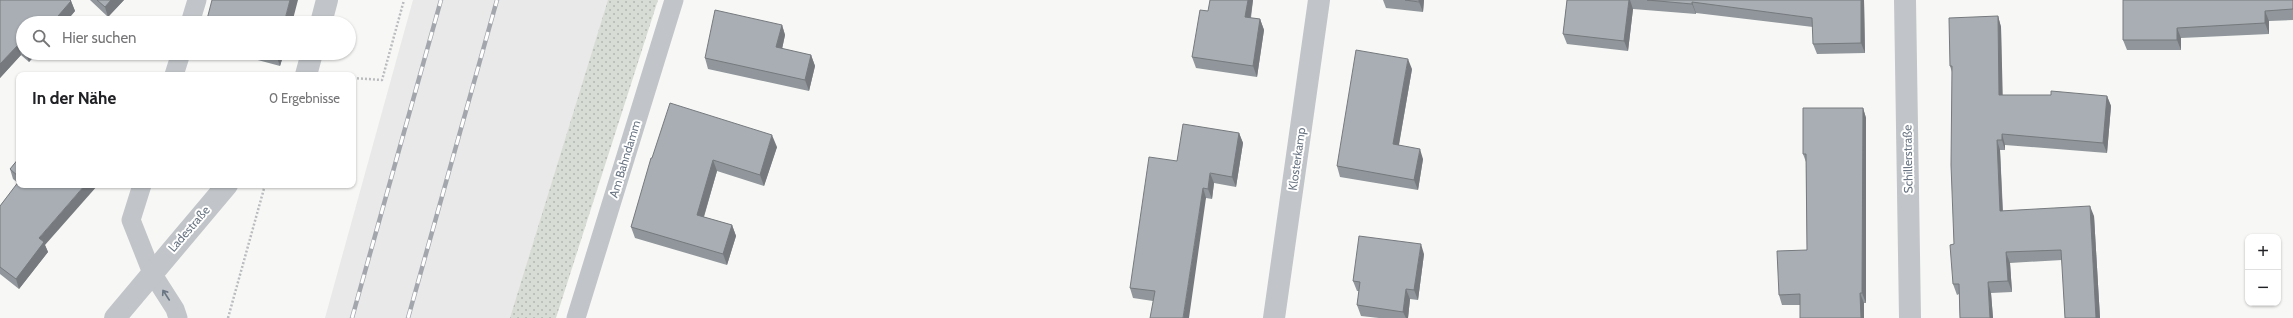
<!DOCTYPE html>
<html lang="de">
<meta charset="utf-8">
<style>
body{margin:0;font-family:Cabin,sans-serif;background:#f2f2f2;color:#202124}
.controls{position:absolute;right:12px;bottom:12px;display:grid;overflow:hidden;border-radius:8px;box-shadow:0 1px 3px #0004}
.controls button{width:36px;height:36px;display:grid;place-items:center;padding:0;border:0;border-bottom:1px solid #e0e0e0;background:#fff;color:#202124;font:20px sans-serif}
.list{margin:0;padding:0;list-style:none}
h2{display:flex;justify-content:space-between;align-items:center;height:52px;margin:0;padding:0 16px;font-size:17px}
h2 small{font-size:13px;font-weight:400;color:#757577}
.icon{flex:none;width:22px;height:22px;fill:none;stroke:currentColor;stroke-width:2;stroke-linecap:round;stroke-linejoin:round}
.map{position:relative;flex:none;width:2293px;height:318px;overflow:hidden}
.search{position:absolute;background:#fff;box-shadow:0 1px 3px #0004;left:16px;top:16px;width:340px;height:44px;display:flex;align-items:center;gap:10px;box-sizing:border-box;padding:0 14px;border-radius:22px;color:#757577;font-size:15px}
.panel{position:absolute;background:#fff;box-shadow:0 1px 3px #0004;left:16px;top:72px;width:340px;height:116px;border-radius:8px}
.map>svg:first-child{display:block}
.built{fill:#e8e9e8}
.grass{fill:url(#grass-dots)}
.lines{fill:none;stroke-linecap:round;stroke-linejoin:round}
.path{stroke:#b9bbbe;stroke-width:2.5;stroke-dasharray:2 2;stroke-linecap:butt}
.service{stroke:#c1c4c8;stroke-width:19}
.minor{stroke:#c1c4c8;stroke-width:22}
.rail-casing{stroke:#a3a7ad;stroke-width:4.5}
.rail{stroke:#fff;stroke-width:3;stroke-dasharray:9;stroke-linecap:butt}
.wall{fill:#90969b}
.shaded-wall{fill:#767a7e}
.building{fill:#a8aeb4;stroke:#767a7e}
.oneway{stroke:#6a7583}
.labels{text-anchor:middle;stroke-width:4;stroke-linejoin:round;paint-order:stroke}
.street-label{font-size:12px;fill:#6a7583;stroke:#fff}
</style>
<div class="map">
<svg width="2293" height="318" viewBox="0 0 2293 318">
<defs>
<pattern id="grass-dots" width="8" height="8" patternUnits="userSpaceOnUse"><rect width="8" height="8" fill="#d7dcd5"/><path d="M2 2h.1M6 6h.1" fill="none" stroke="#b2b7b2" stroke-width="1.8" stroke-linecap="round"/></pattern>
</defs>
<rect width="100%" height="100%" fill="#f7f8f5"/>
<!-- built -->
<path class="built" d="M413,0H624L524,318H325Z"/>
<!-- grass -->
<path class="grass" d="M608,0H658L556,318H510Z"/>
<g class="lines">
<!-- path -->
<path class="path" d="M353,78L382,80L404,0
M228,318L265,185"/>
<!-- service -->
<path class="service" d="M190,23L197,0
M174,75L181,53
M142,185L131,220L152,273L175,309L178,318
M576,318L674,0"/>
<!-- minor -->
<path class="minor" d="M1905,0L1910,318
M321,23L327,0
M306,75L312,53
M115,318L227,185
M1274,318L1319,0"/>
<!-- rail casing -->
<g class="rail-casing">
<path id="rail" d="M352,318L441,0
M408,318L497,0"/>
</g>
<!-- rail -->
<use href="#rail" class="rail"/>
</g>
<!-- wall -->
<path class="wall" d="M0,0L71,1L75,11L65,23H23V53H37L29,62L21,55L0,78Z
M90,0H124L108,17Z
M1253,0L1251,18L1260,19L1264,30L1257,77L1196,68L1192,57L1208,11Z
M1383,0H1424L1423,12L1386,8Z
M1567,0H1864L1865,53L1817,54L1813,44V27L1696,13V14L1633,9L1628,51L1567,44L1563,34Z
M2293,0V20L2269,21V34L2181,38V50H2127L2123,40Z
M1998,16L2001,27L2002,95L2107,96L2111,106L2107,153L2005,145V150H2000L2003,211L2094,216L2100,318H2065L2062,260L2010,263L2012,292L1991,293L1993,318H1960L1959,294L1957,295L1953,284L1954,244L1952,72L1950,66Z
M782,25L785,35L782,49L811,55L815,66L809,91L708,69L705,58Z
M231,53H284L280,66Z
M1412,69L1399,145L1423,159L1418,190L1340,177L1337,166Z
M1863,108L1866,118V303H1864V318H1800V305H1782L1779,295L1807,250L1806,162L1803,154Z
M1239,133L1243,143L1236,187L1214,183L1212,199L1206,198L1153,301L1133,298L1130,288Z
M777,147L764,186L717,171L704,217L732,225L736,236L727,265L635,238L631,227L652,158Z
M19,158V185L48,252L19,289L0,274V206L18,183L13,179L10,169Z
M1424,254L1418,300L1410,299L1408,318H1379L1361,316L1357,305L1359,291H1357L1353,281Z"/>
<!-- shaded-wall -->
<path class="shaded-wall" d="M111,0H124L108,17L105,7Z
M290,0H298L292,23H284Z
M1248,0H1253L1249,28L1245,17Z
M1419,0H1424L1423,12L1419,2Z
M1629,0H1630L1633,9L1628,51L1624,41Z
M1861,0H1864L1865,53L1861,43Z
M71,1L75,11L65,23H52Z
M1692,2L1696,13V14L1692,4Z
M2265,11L2269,21V34L2265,23Z
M1998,16L2001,27L2003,105L1999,95Z
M1260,19L1264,30L1257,77L1253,66Z
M782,25L785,35L780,58L776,47Z
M2177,28L2181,38V50L2177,40Z
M18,45L21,55L0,78V64Z
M26,53H37L29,62Z
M276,53H284L280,66L276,55Z
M811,55L815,66L809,91L805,80Z
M1408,59L1412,69L1397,155L1393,144Z
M2107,96L2111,106L2107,153L2103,143Z
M1863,108L1866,118V303L1862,293Z
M1239,133L1243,143L1236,187L1232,177Z
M2002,134L2005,145V150L2002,140Z
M772,135L777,147L764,186L760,175Z
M1997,140L2000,150L2003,221L2000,211Z
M1420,149L1423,159L1418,190L1414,180Z
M713,160L717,171L701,226L697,215Z
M1210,173L1214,183L1212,199L1208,189Z
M85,185H98L45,245L48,252L19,289L16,279L39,238Z
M1203,188L1206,198L1189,318H1183Z
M2090,206L2094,216L2100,318H2096Z
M732,225L736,236L727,265L723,254Z
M1421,244L1424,254L1418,300L1414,290Z
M2006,252L2010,263L2012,292L2008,281Z
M1988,282L1991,293L1993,318H1990Z
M1406,289L1410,299L1408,318H1406L1403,312Z
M1860,293L1864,303V318H1861Z"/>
<!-- building -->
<path class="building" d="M0,0H70L71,1L52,23H23V50L18,45L0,64Z
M97,0H111L105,7Z
M212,0H290L284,23H206Z
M1210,0H1248L1245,17L1260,19L1253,66L1192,57L1200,10L1208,11Z
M1405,0H1419V2Z
M1567,0H1629L1624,41L1563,34Z
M1647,0H1861V43L1813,44L1812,18L1692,2V4Z
M2123,0H2293V9L2265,11V23L2177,28V40H2123Z
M715,10L782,25L776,47L811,55L805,80L705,58Z
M1998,16L1999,95H2051V91L2107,96L2103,143L2002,134V140H1997L2000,211L2090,206L2096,318H2065L2061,250L2006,252L2008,281L1988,282L1990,318H1960L1959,284H1953L1950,245L1954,244L1951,165L1952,66H1950L1949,18Z
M1356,50L1408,59L1393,144L1420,149L1414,180L1337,166Z
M269,53H276V55Z
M670,103L772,135L760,175L713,160L697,215L732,225L723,254L631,227L651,158H652Z
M1803,108H1863L1862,293H1860L1861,318H1800V294L1779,295L1777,251L1807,250L1806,154H1803Z
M1183,124L1239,133L1232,177L1210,173L1208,189L1203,188L1183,318H1150L1155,291L1130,288L1149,157L1177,161Z
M19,158V177L10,169Z
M19,181V185H85L39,238L44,242L16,279L0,267V206Z
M1359,236L1421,244L1414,290L1406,289L1403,312L1357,305L1360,282L1353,281Z"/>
<!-- one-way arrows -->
<defs><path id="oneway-shaft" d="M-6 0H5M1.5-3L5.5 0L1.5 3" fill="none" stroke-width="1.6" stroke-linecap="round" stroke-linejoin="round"/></defs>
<use class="oneway" href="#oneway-shaft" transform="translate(166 295) rotate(-123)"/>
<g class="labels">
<!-- street labels -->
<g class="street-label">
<text transform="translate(625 159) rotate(-73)" y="4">Am Bahndamm</text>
<text transform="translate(1297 159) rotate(-82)" y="4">Klosterkamp</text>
<text transform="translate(1908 159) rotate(-91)" y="4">Schillerstraße</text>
<text transform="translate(189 229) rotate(-49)" y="4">Ladestraße</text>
</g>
</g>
</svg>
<div class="controls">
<button>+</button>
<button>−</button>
</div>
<div class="search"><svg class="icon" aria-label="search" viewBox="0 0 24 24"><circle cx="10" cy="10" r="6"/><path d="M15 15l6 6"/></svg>Hier suchen</div>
<section class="panel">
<h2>In der Nähe<small>0 Ergebnisse</small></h2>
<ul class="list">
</ul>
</section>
</div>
